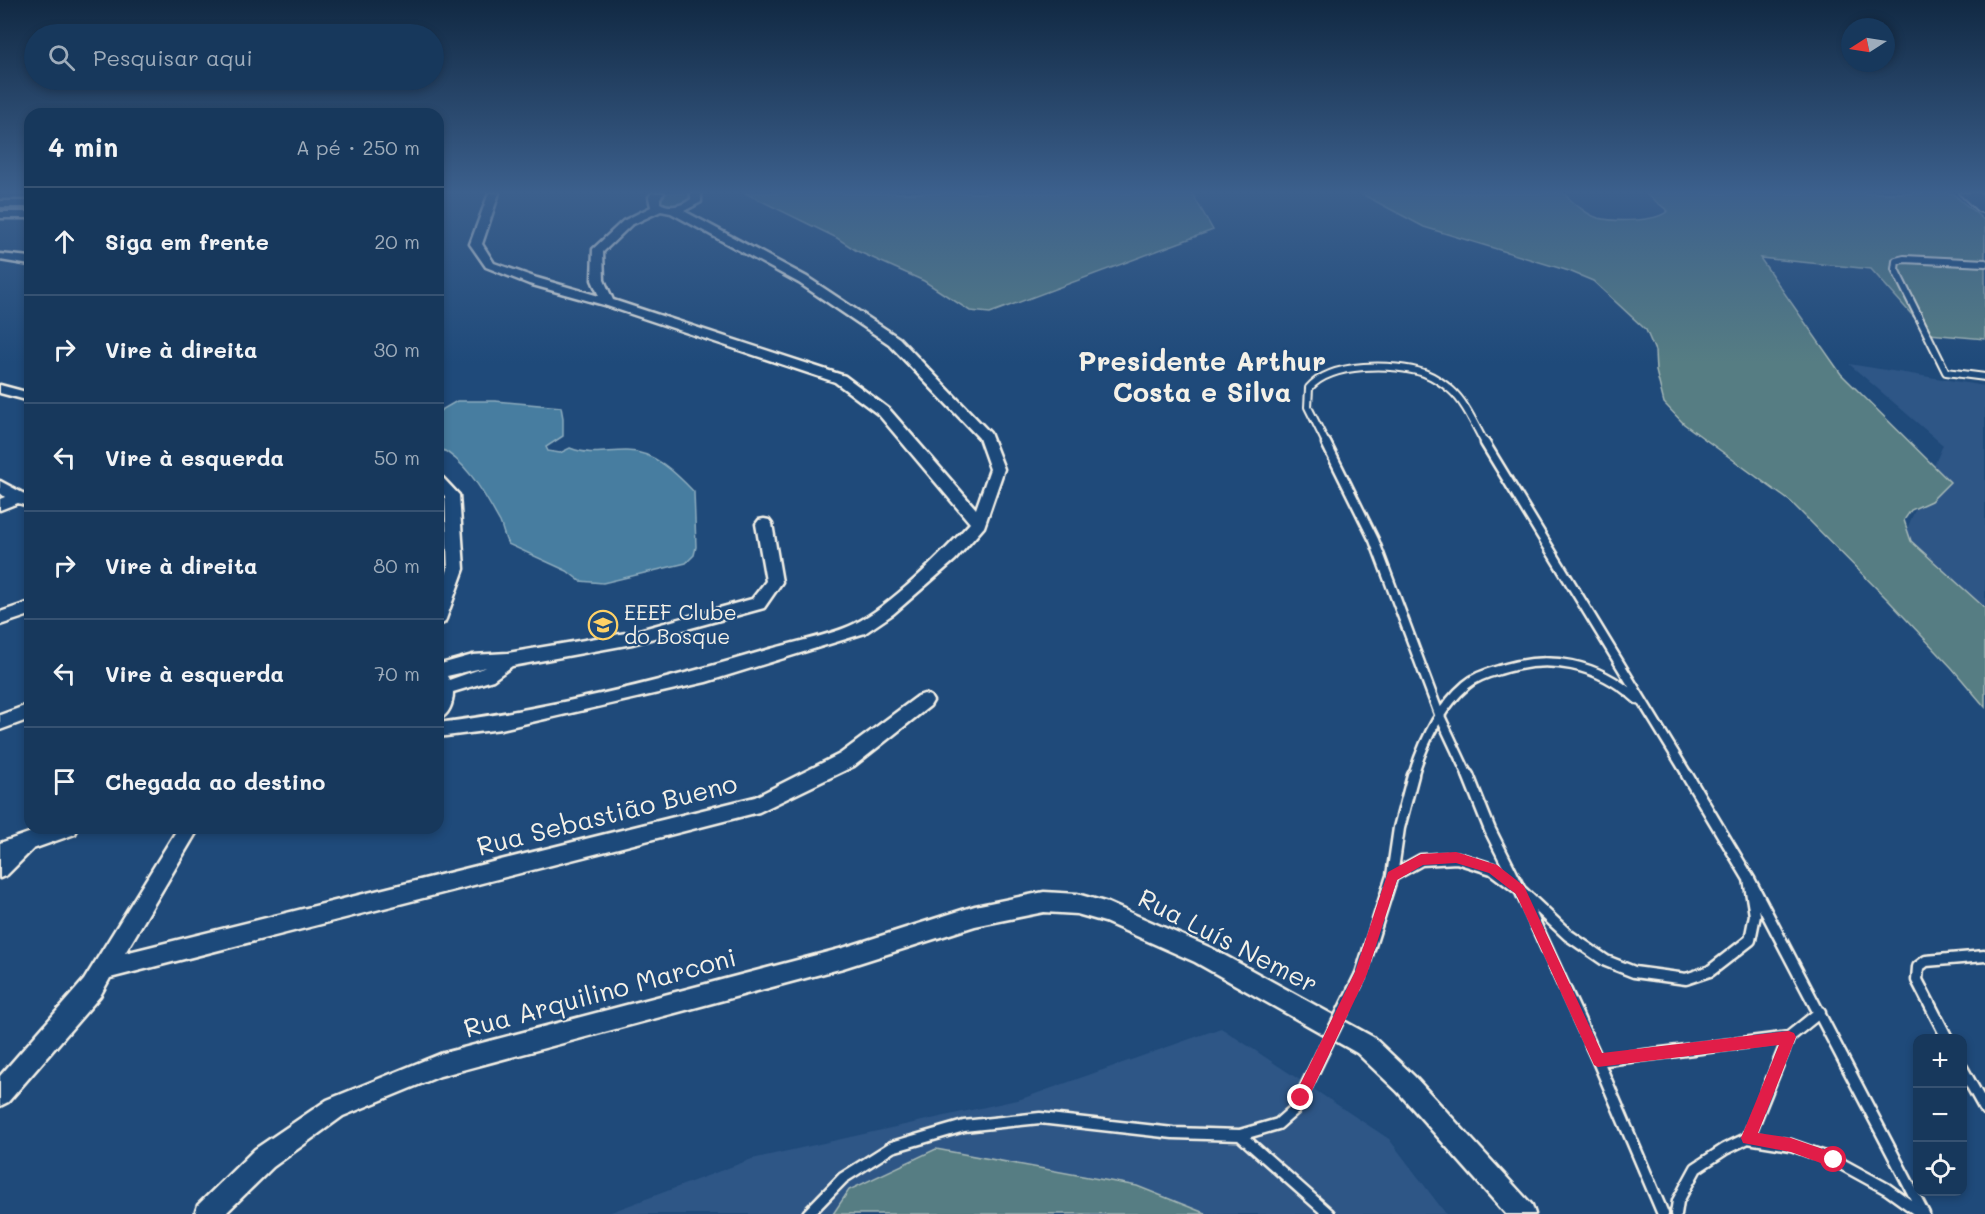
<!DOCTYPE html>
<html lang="pt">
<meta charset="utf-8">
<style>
body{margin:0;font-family:Mali,sans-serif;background:#203f62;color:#f1f3f6}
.controls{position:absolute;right:18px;bottom:18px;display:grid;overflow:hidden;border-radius:12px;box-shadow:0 3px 9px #0003}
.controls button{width:54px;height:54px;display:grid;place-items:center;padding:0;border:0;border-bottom:2px solid #365272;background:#17385c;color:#f1f3f6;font:30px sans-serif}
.compass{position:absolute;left:1841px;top:18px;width:54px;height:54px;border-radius:50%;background:#17385c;box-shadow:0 3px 9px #0003;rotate:258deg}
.stop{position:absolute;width:18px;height:18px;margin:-14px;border:4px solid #e11d48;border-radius:50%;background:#fff}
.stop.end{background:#e11d48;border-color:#fff;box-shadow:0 2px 6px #0008}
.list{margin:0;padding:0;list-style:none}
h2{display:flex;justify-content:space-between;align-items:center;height:78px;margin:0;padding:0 24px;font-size:26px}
h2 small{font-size:20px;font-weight:400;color:#9eacbb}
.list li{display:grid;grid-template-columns:39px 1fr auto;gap:18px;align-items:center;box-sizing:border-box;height:108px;padding:0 24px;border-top:2px solid #365272}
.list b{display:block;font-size:22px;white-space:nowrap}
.list em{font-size:20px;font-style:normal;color:#9eacbb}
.icon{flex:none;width:33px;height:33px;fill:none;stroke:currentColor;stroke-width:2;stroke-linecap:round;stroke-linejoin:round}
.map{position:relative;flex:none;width:1985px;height:1214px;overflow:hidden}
.search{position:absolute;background:#17385c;box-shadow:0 3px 9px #0003;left:24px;top:24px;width:420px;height:66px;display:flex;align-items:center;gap:15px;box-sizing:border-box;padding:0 21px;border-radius:33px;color:#9eacbb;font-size:22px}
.panel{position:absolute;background:#17385c;box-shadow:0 3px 9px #0003;left:24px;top:108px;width:420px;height:726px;border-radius:18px}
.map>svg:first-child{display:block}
.built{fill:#2e5686}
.green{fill:#567d83;stroke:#a5b7b6;stroke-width:1.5}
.water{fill:#467da0;stroke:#8cabbd;stroke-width:1.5}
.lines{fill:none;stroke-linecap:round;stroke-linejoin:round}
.lane-far2-casing{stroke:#f4f1e8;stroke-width:10}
.lane-far1-casing{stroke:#f4f1e8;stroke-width:13}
.lane-casing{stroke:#f4f1e8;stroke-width:15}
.street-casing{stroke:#f4f1e8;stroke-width:5}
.highway-casing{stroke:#f4f1e8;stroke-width:4}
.lane-far2{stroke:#1f4a7a;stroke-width:6}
.lane-far1{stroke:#1f4a7a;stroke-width:8}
.lane{stroke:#1f4a7a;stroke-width:10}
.street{fill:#1f4a7a;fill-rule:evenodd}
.highway{fill:#1f4a7a;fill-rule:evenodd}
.lane-bridge-casing{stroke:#f4f1e8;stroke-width:15;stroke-linecap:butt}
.lane-bridge{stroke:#1f4a7a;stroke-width:10}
.route{fill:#e11d48}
.labels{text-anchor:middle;stroke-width:4.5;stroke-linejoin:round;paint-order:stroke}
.poi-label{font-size:21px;fill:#f4f1e8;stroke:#1f4a7a;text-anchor:start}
.near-street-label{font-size:26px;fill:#f4f1e8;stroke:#1f4a7a}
.district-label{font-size:27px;font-weight:bold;fill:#f4f1e8;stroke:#1f4a7a}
</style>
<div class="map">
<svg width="1985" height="1214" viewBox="0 0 1985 1214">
<rect width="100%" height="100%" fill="#1f4a7a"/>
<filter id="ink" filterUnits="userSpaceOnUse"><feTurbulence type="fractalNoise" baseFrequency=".0167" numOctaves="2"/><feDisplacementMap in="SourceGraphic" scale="12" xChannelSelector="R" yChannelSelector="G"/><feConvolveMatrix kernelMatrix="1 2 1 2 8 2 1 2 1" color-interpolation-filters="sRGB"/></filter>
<g filter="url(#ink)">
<!-- built -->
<path class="built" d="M1849,364L1985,386V626L1900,545L1943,445Z
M1221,1028L1389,1139L1446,1214H606L752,1159L1021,1099Z"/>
<!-- green -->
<path class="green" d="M668,193H687L691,197L684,204L665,206L659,200Z
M745,193H1192L1213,230L990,313L970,311L924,281L857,251L837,238Z
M1360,193H1563C1573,202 1585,214 1598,218C1615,222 1655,222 1668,211L1645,193H1952L1985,221V339L1929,334L1871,269L1760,258L1841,374L1950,482L1931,501L1911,510L1904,520L1911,541L1985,608V707L1952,668L1889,601L1791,502L1684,424L1664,403L1656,371L1655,351L1646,330L1593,281L1569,271L1424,227Z
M936,1149L1137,1186L1207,1214H833L849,1190Z"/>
<!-- water -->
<path class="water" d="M457,401H495L561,407L563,418V436L546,447L548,451L560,453L570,448C590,456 606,451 626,451C654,451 676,473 694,492L696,547L694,555L686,563L603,583L580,581L567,571L508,544C504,537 503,529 500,522C484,494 468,462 438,447V412Z"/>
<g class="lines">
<!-- lane-far2 casing -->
<g class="lane-far2-casing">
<path id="lane-far2" d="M1985,263L1904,259L1896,261L1895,269L1946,372L1985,377
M1327,445L1308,407L1309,388C1331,362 1394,363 1424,373C1434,377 1443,383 1451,390C1466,403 1476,428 1486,445"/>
</g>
<!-- lane-far1 casing -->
<g class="lane-far1-casing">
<path id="lane-far1" d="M1326,443L1374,540L1439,714L1468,776
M1485,443L1688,776
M1413,776C1423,743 1439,708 1466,685C1475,677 1487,673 1499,670C1549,654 1597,663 1637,699"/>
</g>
<!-- lane casing -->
<g class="lane-casing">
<path id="lane" d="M1468,775L1490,830L1520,890L1568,935L1606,961L1634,972L1686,979L1710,971L1750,940L1755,915L1749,879
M1687,775L1749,879
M1392,876L1399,828L1413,775
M1749,879L1924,1214
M1361,974L1392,876L1421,860L1457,858L1492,869L1520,890L1598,1061L1663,1214
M1947,1038L1917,980L1918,967L1926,961L1985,956
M1598,1061L1789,1037
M1962,1068L1985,1109
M1240,1135L1329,1214
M1748,1138L1789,1037L1820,1012
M808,1214L843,1178L892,1147L964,1126L1040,1118L1173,1133L1240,1135L1278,1124L1295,1109
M1676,1214L1678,1201L1696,1168L1725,1149L1748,1138L1791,1145L1834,1160L1887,1189L1922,1214"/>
</g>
<!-- street casing -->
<g class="street-casing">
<path id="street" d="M489,193H499L482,244L494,263L537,278L599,296L592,280L593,249L623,221L651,207L649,197L652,193H664L660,198V203C671,209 682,206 691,199V193H701V202L684,211L807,277L899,338L990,433L1004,469L984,527L955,560L893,614L865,633L706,682L501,729L438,737V723C549,709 660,682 767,650C791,643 832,635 854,624C891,606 942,554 970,523L879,415L835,382L604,305L529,284L486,267L470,244ZM661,211L671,213L799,283L889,344L979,438L990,469L976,509L889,409L845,376L613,300L604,280L603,252L631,225Z
M0,201H30V207H0Z
M0,212H30V218H0Z
M0,254L30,257V265L0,260Z
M0,385L30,393V401L0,393Z
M438,476L443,478L459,495L464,569L446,619L444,623L438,625V596L448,569L445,496L438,490Z
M0,481L30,497V507L18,503L0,510V499L5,497L0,493Z
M764,519L769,520L772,524L782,582L764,608L632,644L512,666L493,680L453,692C453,703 449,716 438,719V665L441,664L473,655L508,653L632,632L752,599L766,581L756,524L759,520ZM486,667L449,680L447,676Z
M30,602V615L0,625V612Z
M924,694L930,696L933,701L930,706L854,766L759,812L110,978L100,996L8,1102L0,1106V1076L84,980L178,828H199L125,953L755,797L840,754L918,696Z
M30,704V719L0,730V715Z
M43,828H78L75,834L33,849L7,875L0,878V843Z
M1044,892L1077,894L1108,903L1211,948L1373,1037L1414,1076L1532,1205L1535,1214H1506L1398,1092L1357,1053L1195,962L1105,922L1077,914L1044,912L975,926L843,968L440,1076L343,1116L273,1167L225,1214H195L198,1205L255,1149L327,1100L440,1054L843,948L975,906Z"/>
</g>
<!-- highway casing -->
<g class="highway-casing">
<path id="highway" d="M1959,193H1981L1985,197V213L1978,211Z"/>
</g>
<!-- lane-far2 -->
<use href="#lane-far2" class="lane-far2"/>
<!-- lane-far1 -->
<use href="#lane-far1" class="lane-far1"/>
<!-- lane -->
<use href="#lane" class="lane"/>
<!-- street -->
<use href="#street" class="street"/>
<!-- highway -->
<use href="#highway" class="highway"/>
<!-- lane-bridge casing -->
<g class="lane-bridge-casing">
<path id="lane-bridge" d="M1295,1109L1361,974"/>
</g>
<!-- lane-bridge -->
<use href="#lane-bridge" class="lane-bridge"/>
</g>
</g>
<!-- sky -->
<linearGradient id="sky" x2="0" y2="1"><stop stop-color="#112943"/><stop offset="0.53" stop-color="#3c608d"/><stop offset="1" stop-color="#3c608d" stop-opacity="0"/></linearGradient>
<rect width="1985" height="363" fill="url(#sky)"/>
<!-- route -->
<path class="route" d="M1456,852L1497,865L1524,886L1602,1053L1789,1031L1794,1033L1796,1037L1758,1133L1791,1138L1834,1153L1839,1155L1841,1160L1839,1165L1834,1168L1791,1152L1743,1143L1741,1138L1779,1045L1598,1067L1594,1065L1516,894L1489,873L1456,863L1423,865L1397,880L1367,974L1306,1103L1301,1105L1296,1103L1294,1098L1296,1093L1355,972L1388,872L1421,854Z"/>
<!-- icons -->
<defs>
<g id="school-ring" transform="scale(1.5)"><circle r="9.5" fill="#1f4a7a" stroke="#ffd166" stroke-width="1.5"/><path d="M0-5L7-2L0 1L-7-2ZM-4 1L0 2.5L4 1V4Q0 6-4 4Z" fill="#ffd166"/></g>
</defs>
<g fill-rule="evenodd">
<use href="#school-ring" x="603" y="625"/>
</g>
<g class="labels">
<!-- poi labels -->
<g class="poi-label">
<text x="624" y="620">EEEF Clube<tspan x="624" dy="24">do Bosque</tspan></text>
</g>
<!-- near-street labels -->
<g class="near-street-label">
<text transform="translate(607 815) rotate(-14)" y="9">Rua Sebastião Bueno</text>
<text transform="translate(1228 941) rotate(27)" y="9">Rua Luís Nemer</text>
<text transform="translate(600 993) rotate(-15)" y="9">Rua Arquilino Marconi</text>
</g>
<!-- district labels -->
<g class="district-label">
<text x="1202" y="371">Presidente Arthur<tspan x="1202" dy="31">Costa e Silva</tspan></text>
</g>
</g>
</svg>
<div class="controls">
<button>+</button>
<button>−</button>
<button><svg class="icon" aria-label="locate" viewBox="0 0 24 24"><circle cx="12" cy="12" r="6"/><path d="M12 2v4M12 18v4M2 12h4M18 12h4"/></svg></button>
</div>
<svg class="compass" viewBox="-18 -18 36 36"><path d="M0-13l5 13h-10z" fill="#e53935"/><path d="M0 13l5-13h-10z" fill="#9eacbb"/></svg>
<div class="stop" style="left:1834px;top:1160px"></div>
<div class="stop end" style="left:1301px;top:1098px"></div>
<div class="search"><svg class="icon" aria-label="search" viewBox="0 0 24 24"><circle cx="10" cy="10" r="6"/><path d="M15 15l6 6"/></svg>Pesquisar aqui</div>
<section class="panel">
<h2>4 min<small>A pé · 250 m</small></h2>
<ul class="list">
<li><svg class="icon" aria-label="ahead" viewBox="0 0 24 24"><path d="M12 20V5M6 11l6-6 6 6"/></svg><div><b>Siga em frente</b></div><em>20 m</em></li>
<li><svg class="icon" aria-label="right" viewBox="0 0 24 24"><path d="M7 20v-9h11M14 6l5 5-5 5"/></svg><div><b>Vire à direita</b></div><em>30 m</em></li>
<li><svg class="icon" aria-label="left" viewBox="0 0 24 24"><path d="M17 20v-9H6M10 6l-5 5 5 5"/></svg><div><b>Vire à esquerda</b></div><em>50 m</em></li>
<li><svg class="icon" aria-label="right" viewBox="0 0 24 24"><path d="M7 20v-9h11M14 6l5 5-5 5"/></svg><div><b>Vire à direita</b></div><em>80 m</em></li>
<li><svg class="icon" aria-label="left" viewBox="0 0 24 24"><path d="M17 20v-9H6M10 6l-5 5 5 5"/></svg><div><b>Vire à esquerda</b></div><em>70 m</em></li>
<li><svg class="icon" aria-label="arrive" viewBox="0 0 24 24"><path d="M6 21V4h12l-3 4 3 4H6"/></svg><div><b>Chegada ao destino</b></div></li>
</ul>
</section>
</div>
